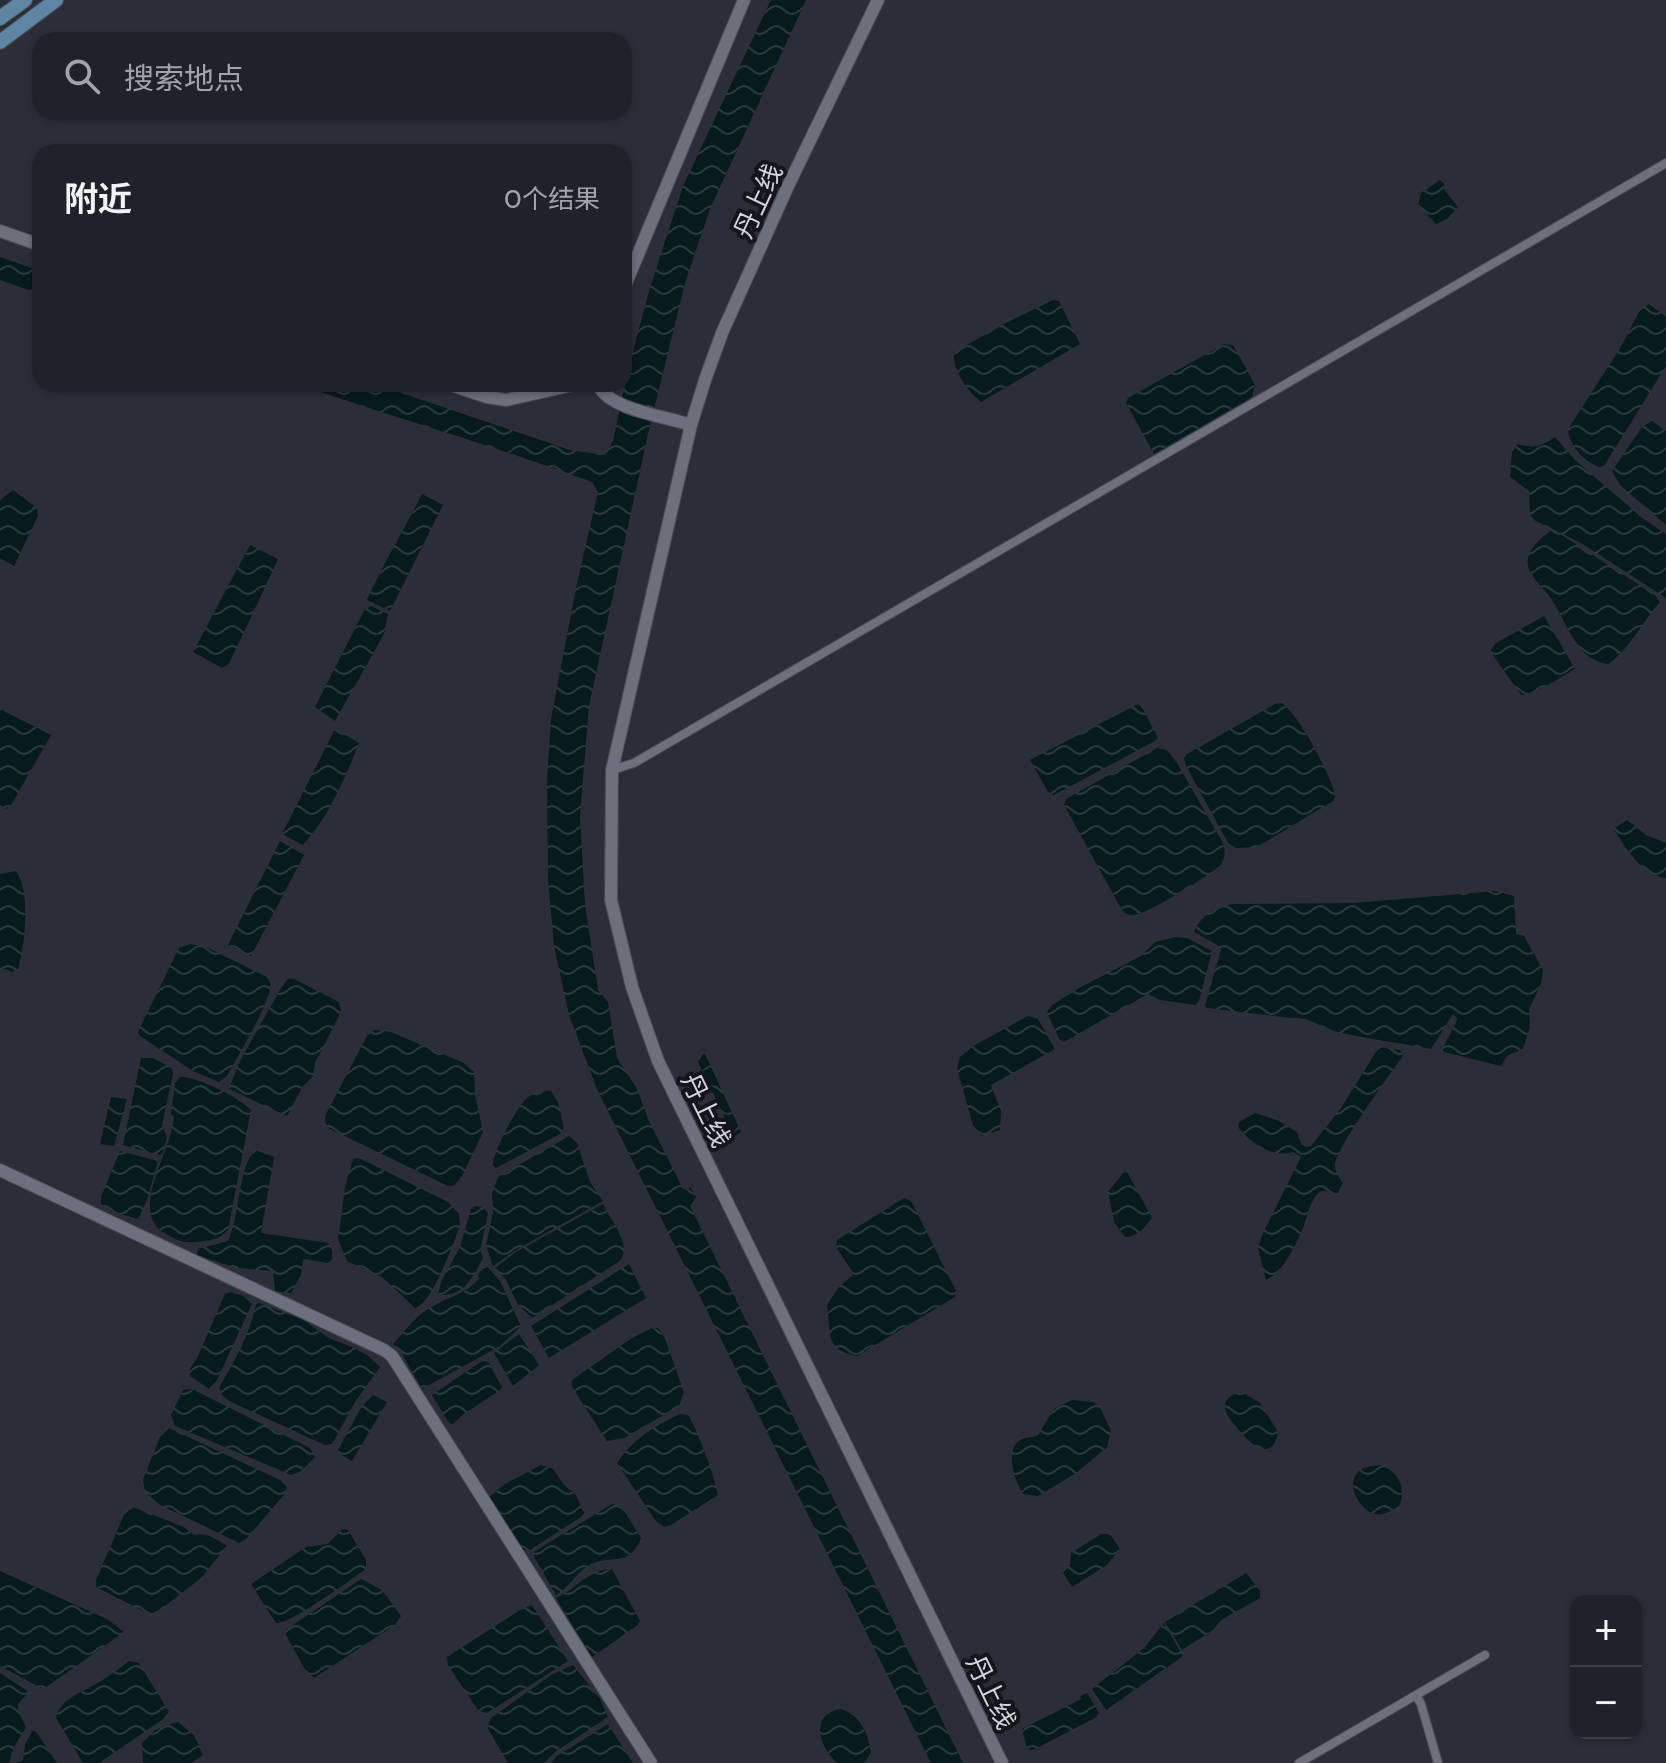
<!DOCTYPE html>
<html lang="zh">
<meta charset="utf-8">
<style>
body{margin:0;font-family:Cabin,"Noto Sans SC",sans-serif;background:#2d2f37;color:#f1f3f6}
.controls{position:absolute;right:24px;bottom:24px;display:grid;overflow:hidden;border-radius:16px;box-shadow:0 2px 6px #0004}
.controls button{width:72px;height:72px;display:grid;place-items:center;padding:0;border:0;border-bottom:2px solid #3d3f47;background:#20222b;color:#f1f3f6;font:40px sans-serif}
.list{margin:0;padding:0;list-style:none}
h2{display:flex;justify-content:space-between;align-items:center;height:104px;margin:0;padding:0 32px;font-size:34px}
h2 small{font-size:26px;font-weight:400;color:#a2a4a9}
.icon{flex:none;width:44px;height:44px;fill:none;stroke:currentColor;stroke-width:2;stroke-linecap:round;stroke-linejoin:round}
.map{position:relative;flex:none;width:1666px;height:1763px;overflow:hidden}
.search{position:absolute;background:#20222b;box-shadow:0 2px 6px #0004;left:32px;top:32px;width:600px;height:88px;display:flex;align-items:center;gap:20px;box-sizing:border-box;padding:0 28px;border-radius:24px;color:#a2a4a9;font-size:30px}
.panel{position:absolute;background:#20222b;box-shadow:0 2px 6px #0004;left:32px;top:144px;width:600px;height:248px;border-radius:24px}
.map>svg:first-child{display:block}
.water{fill:url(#water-waves)}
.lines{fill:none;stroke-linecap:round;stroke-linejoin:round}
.street-casing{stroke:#494b55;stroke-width:10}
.secondary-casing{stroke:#494b55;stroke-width:14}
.primary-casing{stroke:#494b55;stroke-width:16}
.street{stroke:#6c6f7c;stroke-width:8}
.secondary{stroke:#6c6f7c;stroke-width:12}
.primary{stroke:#5e85a4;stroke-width:14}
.labels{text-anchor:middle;stroke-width:8;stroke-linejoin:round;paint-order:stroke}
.street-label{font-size:26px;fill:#d3d4dc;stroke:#15161b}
</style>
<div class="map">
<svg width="1666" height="1763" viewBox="0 0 1666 1763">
<defs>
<pattern id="water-waves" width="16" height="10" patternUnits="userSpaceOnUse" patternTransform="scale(2)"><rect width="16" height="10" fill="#071a1c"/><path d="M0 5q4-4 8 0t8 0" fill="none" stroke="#2a3a3c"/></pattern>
</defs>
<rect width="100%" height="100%" fill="#2b2e39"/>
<!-- water -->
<path class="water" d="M771,0H806L710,209L685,283L648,434L589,706L580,816L585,905L598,990L608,1002L617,1058L636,1087L649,1121L683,1189L691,1188L696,1197L690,1206L963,1763H931L597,1089L569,1015L554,946L548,879L547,779L551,719L577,583L598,492L592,482C495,446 395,418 297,384H375L570,450L605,455L613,441L629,366L649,291L683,186Z
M1440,180L1445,185L1443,188L1458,207L1447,219L1436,224L1418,205L1421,193Z
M0,257L40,271V294L0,280Z
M1053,300L1059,301L1080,344L981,402C968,392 953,371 954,355L961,348L1008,322Z
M1649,304L1666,317V366L1604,466L1599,467C1584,461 1569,446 1568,429L1619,350L1639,312Z
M1224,344L1233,345L1255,385L1252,397L1154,454L1126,403L1128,398Z
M1652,421L1666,431V525L1620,485L1612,471L1642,427Z
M1555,437L1575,460L1641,517L1666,534V598L1581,543L1534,520L1530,514L1529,491L1510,477L1512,452L1518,444C1534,449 1541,446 1555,437Z
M13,490L37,508L38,516L14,566L0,558V500Z
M422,494L443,505L390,611L367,600C383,564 404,530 422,494Z
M1550,531L1557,532L1655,595L1660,602C1641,623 1631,648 1608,664C1573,659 1568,620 1549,596C1543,588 1530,576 1528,566C1525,551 1540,539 1550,531Z
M250,545L278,559L229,664L222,668L193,652Z
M371,606L388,614L384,634L335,721L315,707L364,611Z
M1544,616L1575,669C1561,677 1536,694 1521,695L1490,651L1496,643Z
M1282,703C1298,714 1333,777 1335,797L1333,801L1257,847L1236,848L1228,843L1186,766L1184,758L1187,754L1275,704Z
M1138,704L1143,709L1158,738L1155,741L1054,795L1048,792L1030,760Z
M0,709L51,735L10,807L6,809L0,805Z
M335,729L359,743C346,777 328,818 303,845L282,834Z
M1157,748L1167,750L1177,763L1223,843C1226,853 1225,859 1219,868C1201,879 1153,911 1135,915C1130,916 1127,914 1123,912L1064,805L1066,799Z
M1627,820L1646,835L1666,843V878C1640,875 1627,848 1613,829Z
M280,841L304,855L251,956L228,945Z
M16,871C31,891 25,946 18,969L12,972L6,969L0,970V874Z
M1495,891L1514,896L1516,934L1524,936L1543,970L1541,984L1529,1009L1530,1027L1523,1049L1507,1056L1501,1066L1444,1052L1442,1049L1456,1023L1457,1018L1453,1014L1431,1049C1400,1043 1368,1039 1338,1032C1321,1028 1309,1016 1291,1018L1207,1008L1205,1006L1221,950L1219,946L1194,932C1201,915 1215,908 1232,904L1354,903Z
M1175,937L1187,938L1212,951L1199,1001L1195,1005L1160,1000L1148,994L1064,1042L1059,1039L1047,1012L1052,1005L1081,987L1141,956L1155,942Z
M190,944L206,947L267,977C270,982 271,983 270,989C266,1010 238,1055 227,1076L219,1082L193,1071L140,1036L138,1032L179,948Z
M288,979H294L339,1002L341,1012L315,1063L313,1076L303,1086L287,1116L229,1089L240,1061L281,988Z
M1028,1016L1038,1019L1055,1049L991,1085L1001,1111L1000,1130L981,1136L973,1125L957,1069L960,1057L975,1045Z
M375,1030L391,1032L464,1063L474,1072L475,1094L483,1132L462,1176L454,1186H448L330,1129C324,1123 324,1119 327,1112L367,1036Z
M1379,1047L1400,1050L1403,1056C1391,1073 1335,1149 1335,1165C1335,1172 1339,1177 1343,1183L1337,1194C1312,1180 1310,1212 1303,1228C1297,1243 1282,1274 1266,1280L1258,1248L1263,1233L1301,1157L1293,1152C1273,1159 1249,1142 1238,1127L1239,1122L1255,1113L1277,1120L1297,1132L1301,1144L1306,1147L1311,1146L1341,1108Z
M703,1054H705L741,1132L734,1137L698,1062Z
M141,1058H153L172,1068L173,1074L162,1125L167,1137L163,1152L160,1155L123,1145Z
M180,1077C196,1076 241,1098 251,1110L228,1230C220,1240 207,1241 195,1242C183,1243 176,1240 166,1234C126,1213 173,1150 174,1116L171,1114L175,1083Z
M551,1091L558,1102L564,1128L560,1134L496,1168L493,1165C493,1152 517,1106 527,1098C534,1092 543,1091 551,1091Z
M111,1097L127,1099L114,1146L100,1144Z
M569,1136L577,1143L590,1182L603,1201L516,1250L493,1266L486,1245L493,1213L492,1193L498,1177Z
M255,1150L274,1157L261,1233L328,1243L332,1250V1260L327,1263L306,1259L303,1260L301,1275L291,1293L275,1291L273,1271L236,1268L197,1255L198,1249L228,1241C240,1216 238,1167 255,1150Z
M120,1151L158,1161L147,1200L138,1219L113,1212L101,1204V1197Z
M359,1158L448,1202L459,1214L460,1226C453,1244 432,1304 415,1308L382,1277L347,1261L338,1239L345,1187L353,1159Z
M1127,1172L1152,1218C1143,1228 1140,1236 1125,1237L1114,1222L1108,1192L1123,1173Z
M904,1198L911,1201L956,1291L955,1297L857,1356C823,1350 831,1330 827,1305L838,1288L854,1274L836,1247L837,1240Z
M603,1204C611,1221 632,1243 620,1261L532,1318L518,1305L506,1280L495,1268L516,1252Z
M475,1206L484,1208L488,1214L480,1250L483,1258C473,1277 464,1297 438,1295L441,1282L460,1247L471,1209Z
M629,1264L646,1298L549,1358L531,1326Z
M486,1265L500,1281L521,1326L500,1346L422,1389L401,1352L393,1344C405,1331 419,1312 435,1305C452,1296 466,1293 479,1279L478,1276L482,1268Z
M231,1292L243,1296L252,1304L217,1380L209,1389L190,1376L188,1372L198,1356L225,1294Z
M259,1303L303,1320L329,1338L354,1348L367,1355L380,1367L355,1402L332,1444L325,1445L229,1401L222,1395L219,1388C234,1362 250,1334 256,1304Z
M652,1328H658L664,1336L684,1392L679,1406L624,1438L607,1441L572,1387V1380L632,1338Z
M519,1334L539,1365L513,1386L494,1353Z
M482,1361L488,1362L502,1387L500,1390L464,1414L453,1424L449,1423L432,1395Z
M192,1389L310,1448L315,1457L301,1471L291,1475L175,1426L171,1415L183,1390Z
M1242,1392L1260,1403L1278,1432C1272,1465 1249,1443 1238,1429C1225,1415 1215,1398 1242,1392Z
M373,1395L387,1402L352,1461L338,1453V1450L362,1406Z
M1072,1400L1094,1402L1101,1409L1111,1431L1107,1447L1076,1473L1038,1496L1023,1494C1015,1481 1004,1451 1020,1440C1025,1437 1032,1438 1038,1435L1054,1409Z
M680,1414L688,1415C697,1428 715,1478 718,1495L671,1525L664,1527L655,1520L617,1463C633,1439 654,1426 680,1414Z
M169,1428L280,1480L287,1487L284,1495L246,1539L239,1543L233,1540L160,1505L145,1492L143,1480L160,1437Z
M541,1465L553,1469L564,1485L576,1495L584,1513L581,1517L530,1550H523L489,1497L505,1484Z
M1382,1465C1399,1472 1407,1489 1399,1506C1392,1510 1384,1516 1375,1514C1360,1510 1345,1485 1358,1472C1363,1466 1374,1466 1382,1465Z
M612,1504L621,1506L641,1538C629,1568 613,1554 591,1564C577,1571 570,1587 556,1595L532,1553Z
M133,1507L184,1527L194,1535C207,1532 216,1539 227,1546L201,1578L155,1614L147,1613L96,1587V1580L126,1510H131Z
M343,1529L348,1530L366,1560V1569C350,1580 291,1624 276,1623L251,1584L306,1547L327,1544Z
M1101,1534H1110L1120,1549L1107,1565L1072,1587L1063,1573L1070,1565L1071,1553Z
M605,1569H612L640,1621L638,1625L592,1657L556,1598C575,1589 583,1576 605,1569Z
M0,1571L107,1619L124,1632L45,1688H41L0,1666Z
M1246,1573L1260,1591V1598L1221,1620L1213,1630L1182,1650L1165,1622Z
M361,1579L382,1590L401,1616L395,1625L314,1678L304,1668L284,1631Z
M532,1605L568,1661L487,1713L478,1710L448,1665L447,1657L520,1610Z
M1164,1623L1183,1656L1106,1710L1092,1689L1144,1648Z
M129,1661L139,1663L169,1712L162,1720L99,1763H83L56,1718C60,1698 85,1691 101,1681C111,1675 120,1668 129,1661Z
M573,1665L600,1699L608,1717L555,1752L544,1763H508L487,1727L491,1718L551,1675Z
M0,1673L29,1692L18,1704V1711L26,1727L13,1749L9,1763H0Z
M1087,1693L1099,1713L1095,1718L1033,1750L1027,1749L1022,1729L1081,1699L1080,1696Z
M840,1709C860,1714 869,1734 871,1753L864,1763H837C819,1747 809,1715 840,1709Z
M178,1722L194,1735L203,1755L191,1763H143L142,1743L155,1730Z
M608,1724L633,1763H551L557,1756Z
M33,1730L37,1733L57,1763H17L23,1760L25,1744Z"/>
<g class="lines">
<!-- street casing -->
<g class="street-casing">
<path id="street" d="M612,770L634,763L1666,163
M1416,1695L1421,1704L1438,1763
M1299,1763L1485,1655"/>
</g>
<!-- secondary casing -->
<g class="secondary-casing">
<path id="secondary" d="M878,0L788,186L722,333L706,377L691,425L612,770L611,900L632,987L658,1061L1002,1763
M0,231L40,245
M624,288L744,0
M448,384L487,397L506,400L577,384
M598,384C608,410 665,416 691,425
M0,1170L384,1350L392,1356L651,1763"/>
</g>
<!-- primary casing -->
<g class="primary-casing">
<path id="primary" d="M0,18L25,0
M0,42L56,0"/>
</g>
<!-- street -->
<use href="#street" class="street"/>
<!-- secondary -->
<use href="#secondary" class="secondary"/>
<!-- primary -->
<use href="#primary" class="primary"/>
</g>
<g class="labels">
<!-- street labels -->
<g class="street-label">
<text transform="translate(758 201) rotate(-65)" y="9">丹上线</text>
<text transform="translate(706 1110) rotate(64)" y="9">丹上线</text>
<text transform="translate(991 1692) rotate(64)" y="9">丹上线</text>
</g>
</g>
</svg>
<div class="controls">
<button>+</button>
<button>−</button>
</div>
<div class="search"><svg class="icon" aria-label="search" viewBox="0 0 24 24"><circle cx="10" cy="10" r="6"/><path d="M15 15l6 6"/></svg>搜索地点</div>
<section class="panel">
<h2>附近<small>0个结果</small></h2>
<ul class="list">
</ul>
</section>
</div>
